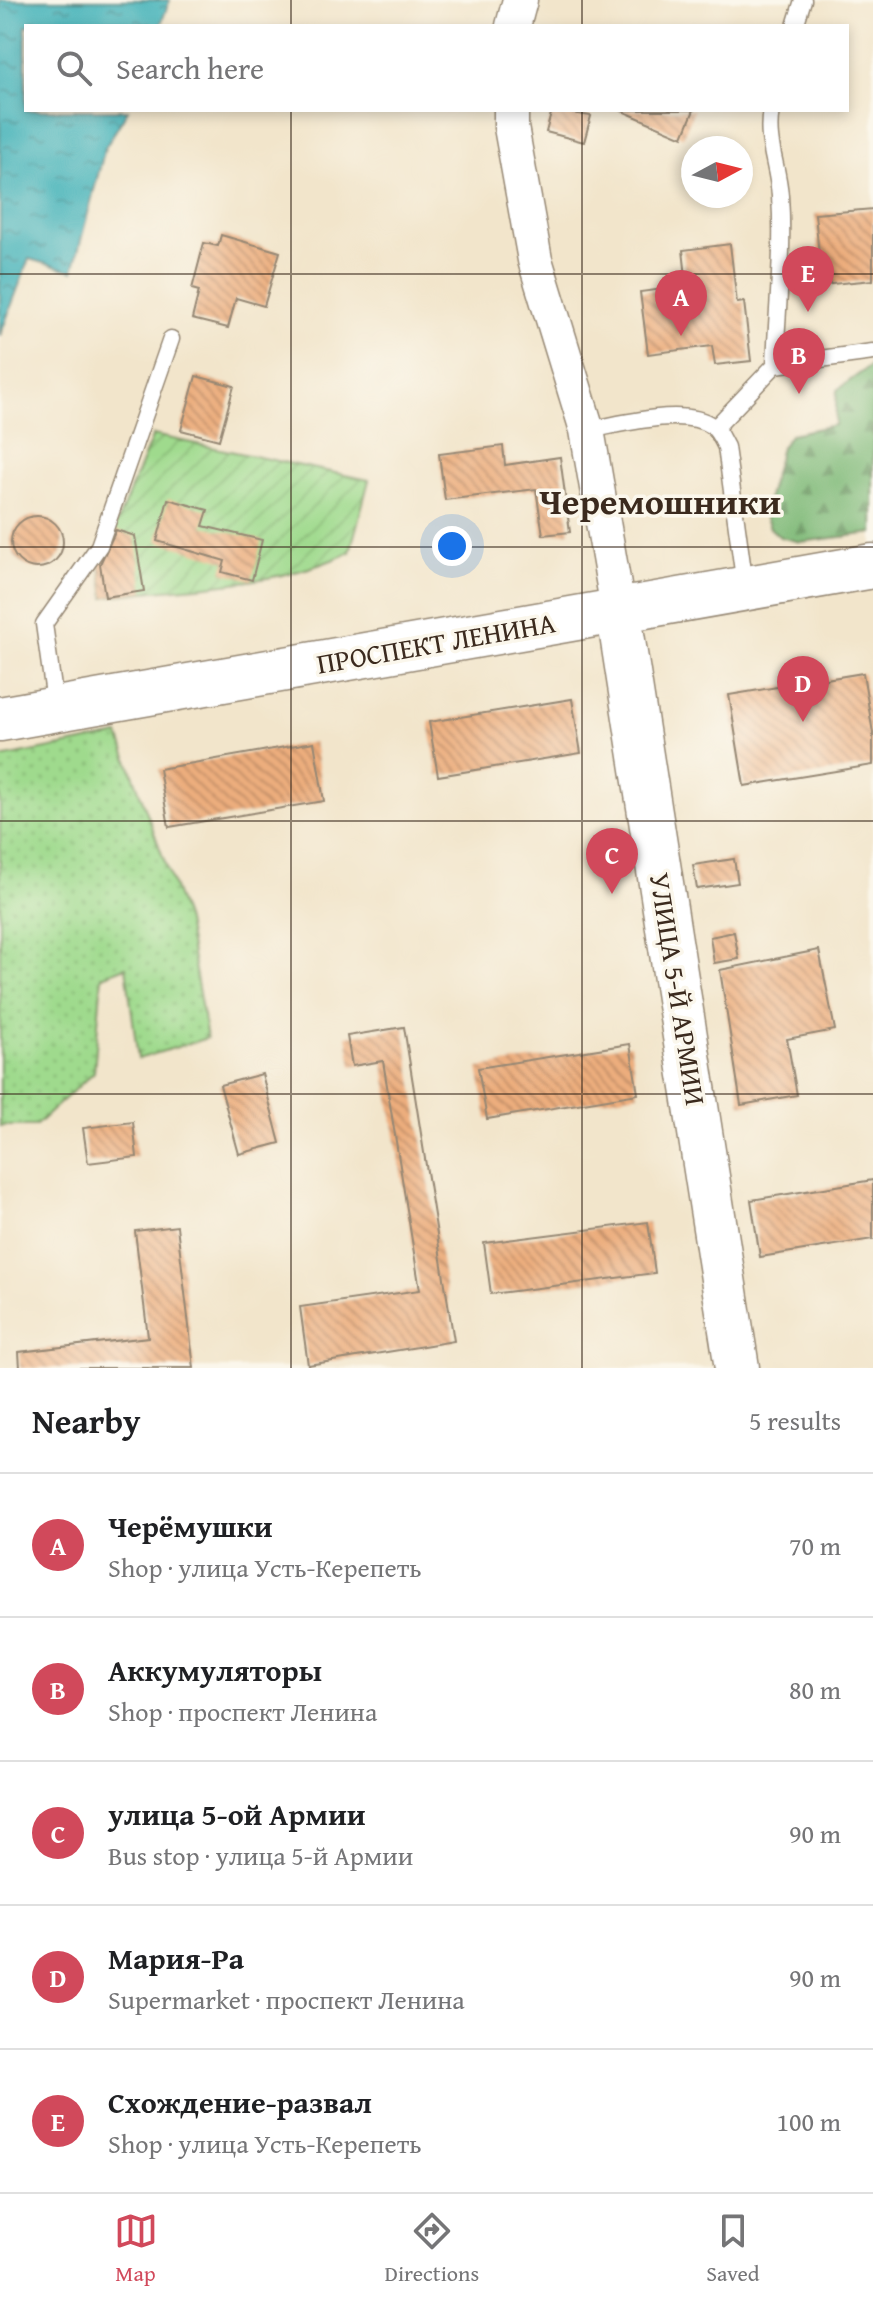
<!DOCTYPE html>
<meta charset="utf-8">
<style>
body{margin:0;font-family:"Gentium Book Plus",serif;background:#f6f6f6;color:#202124}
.compass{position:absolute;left:681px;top:136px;width:72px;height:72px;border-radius:50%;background:#fff;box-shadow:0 4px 12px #0003;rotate:83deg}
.you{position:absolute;left:452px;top:546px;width:28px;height:28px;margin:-20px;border:6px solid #fff;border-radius:50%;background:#1a73e8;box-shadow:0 0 0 12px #1a73e833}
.badge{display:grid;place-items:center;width:52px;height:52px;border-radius:50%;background:#d1495b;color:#fff;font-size:26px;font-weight:700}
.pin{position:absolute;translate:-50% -66px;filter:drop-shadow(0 2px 4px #0008)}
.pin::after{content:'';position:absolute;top:42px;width:28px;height:24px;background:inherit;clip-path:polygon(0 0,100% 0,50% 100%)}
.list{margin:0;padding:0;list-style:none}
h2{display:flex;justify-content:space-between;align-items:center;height:104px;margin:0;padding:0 32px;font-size:34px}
h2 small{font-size:26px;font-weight:400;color:#757577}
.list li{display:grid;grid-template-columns:52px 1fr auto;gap:24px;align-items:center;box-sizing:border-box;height:144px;padding:0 32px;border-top:2px solid #e0e0e0}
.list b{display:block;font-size:30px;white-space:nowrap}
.list p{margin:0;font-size:26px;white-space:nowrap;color:#757577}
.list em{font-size:26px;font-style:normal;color:#757577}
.icon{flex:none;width:44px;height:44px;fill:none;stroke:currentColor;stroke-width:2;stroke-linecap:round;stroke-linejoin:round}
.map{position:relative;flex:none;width:873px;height:1368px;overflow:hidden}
.search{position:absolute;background:#fff;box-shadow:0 4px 12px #0003;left:24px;right:24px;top:24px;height:88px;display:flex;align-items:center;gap:20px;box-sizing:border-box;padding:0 28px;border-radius:0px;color:#757577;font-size:30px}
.sheet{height:824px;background:#fff}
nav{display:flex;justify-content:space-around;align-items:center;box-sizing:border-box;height:112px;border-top:2px solid #e0e0e0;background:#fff;font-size:22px;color:#757577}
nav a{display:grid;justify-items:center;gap:4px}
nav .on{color:#d1495b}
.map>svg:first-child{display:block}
.grass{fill:url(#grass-dots);stroke:#6d8256;stroke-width:2}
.forest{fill:url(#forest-firs);stroke:#5d724b;stroke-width:2}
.garden{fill:url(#garden-furrows);stroke:#6d8256;stroke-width:2}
.water{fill:url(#water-ripples);stroke:#3e6e6b;stroke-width:2}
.building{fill:url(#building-back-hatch)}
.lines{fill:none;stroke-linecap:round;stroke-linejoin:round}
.lane-casing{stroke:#968874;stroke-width:19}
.street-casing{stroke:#968874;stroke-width:37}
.secondary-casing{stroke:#968874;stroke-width:47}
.lane{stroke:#fff;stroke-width:16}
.street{stroke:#fff;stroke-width:34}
.secondary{stroke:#fff;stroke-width:44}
.grid{fill:none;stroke:#3b2a1e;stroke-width:2;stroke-opacity:0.55}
.labels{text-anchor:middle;stroke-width:7;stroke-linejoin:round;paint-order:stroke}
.street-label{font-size:28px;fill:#3b2a1e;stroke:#fbf7ec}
.district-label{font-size:36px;font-weight:bold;fill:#3b2a1e;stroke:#fbf7ec}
</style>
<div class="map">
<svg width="873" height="1368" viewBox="0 0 873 1368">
<defs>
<pattern id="grass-dots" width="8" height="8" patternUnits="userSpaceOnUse" patternTransform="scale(2)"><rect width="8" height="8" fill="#9fda8d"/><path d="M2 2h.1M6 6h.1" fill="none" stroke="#8abb79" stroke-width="1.8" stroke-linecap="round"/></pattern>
<pattern id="forest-firs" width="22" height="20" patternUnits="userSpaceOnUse" patternTransform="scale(2)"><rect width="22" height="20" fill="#7fba78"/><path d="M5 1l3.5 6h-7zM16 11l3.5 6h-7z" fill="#699762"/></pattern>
<pattern id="garden-furrows" width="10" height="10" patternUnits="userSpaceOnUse" patternTransform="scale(2)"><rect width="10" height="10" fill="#9fda8d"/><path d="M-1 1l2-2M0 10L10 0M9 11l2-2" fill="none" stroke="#8abb79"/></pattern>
<pattern id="water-ripples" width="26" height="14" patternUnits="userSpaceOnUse" patternTransform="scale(2)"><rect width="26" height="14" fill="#40b1b8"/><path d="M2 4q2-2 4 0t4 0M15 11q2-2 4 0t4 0" fill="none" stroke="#379095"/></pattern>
<pattern id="building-back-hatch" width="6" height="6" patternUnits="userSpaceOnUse" patternTransform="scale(2)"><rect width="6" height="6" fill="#ecad7d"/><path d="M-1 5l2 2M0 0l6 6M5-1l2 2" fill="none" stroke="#c08d66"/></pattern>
</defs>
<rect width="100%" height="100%" fill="#fbf7ec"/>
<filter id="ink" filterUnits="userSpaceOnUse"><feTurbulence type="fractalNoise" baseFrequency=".0125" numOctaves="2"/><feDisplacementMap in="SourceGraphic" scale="16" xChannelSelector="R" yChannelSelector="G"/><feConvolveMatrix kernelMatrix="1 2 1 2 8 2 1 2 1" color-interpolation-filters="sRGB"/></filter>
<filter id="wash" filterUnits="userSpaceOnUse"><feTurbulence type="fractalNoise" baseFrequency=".006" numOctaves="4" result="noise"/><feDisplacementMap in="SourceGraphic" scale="32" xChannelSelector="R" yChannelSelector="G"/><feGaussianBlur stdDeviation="1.8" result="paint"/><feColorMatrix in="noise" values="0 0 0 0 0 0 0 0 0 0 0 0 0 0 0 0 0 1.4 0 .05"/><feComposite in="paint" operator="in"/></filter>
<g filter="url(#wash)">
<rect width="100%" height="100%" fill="#f2e5cb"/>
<!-- grass -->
<path class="grass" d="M119,735L186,921L207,1038L138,1059L126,967L102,976L94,1072L35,1126H0V758Z"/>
<!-- forest -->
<path class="forest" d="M873,364V533L800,542L780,537L770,528L764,513L781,447L791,434L835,425L837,390Z"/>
<!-- garden -->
<path class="garden" d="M153,435L369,480L350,552C275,589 186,584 105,597L100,564Z"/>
<!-- water -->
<path class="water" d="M0,0H170L160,26H26V110H128L105,148L73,271L29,259L0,336Z"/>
<g id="blocks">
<!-- building -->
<path class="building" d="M552,110L591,116L584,142L546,132Z
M620,110H694L683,137Z
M873,209V280L822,285L815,214Z
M221,235L280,252L264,306L236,298L228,328L192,319L199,291L192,289L204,243L218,246Z
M730,244L737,303L744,302L751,361L715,365L712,346L648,354L640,292L687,286L683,250Z
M196,376L234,386L219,440L181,430Z
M503,446L505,465L560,457L570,532L543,535L536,489L445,500L439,454Z
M168,499L208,510L203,526L262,540L252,580L222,572L225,561L157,541Z
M11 542a26 26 0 1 1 52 0a26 26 0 1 1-52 0Z
M116,530L135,536L144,591L105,597L100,564Z
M863,673L873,733V765L744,786L729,695Z
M572,699L581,753L438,776L429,722Z
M314,742L324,801L169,827L159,769Z
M734,859L738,883L697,889L693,865Z
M734,932L739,959L714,963L710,937Z
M819,950L835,1030L787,1039L797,1095L741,1105L720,970Z
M404,1027L454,1341L308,1365L300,1307L420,1290L383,1061L352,1066L347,1036Z
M630,1044L638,1094L487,1119L478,1068Z
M262,1074L280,1143L239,1154L220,1085Z
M133,1122L137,1157L88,1163L83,1128Z
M873,1180V1239L760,1257L751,1200Z
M648,1222L655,1273L491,1294L484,1243Z
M177,1226L194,1368H20L19,1352L148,1337L135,1231Z"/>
</g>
</g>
<g filter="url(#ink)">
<use href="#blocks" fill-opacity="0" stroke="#968874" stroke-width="2"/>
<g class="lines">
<!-- lane casing -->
<g class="lane-casing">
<path id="lane" d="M795,26L803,0
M771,110C765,141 778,165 780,196C784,251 777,309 775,365
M715,428L775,365L873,352
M587,430C620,425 684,406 712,426C719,431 722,440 726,447L745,586
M56,709L44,624L99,546L171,339"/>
</g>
<!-- street casing -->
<g class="street-casing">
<path id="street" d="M513,26L520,0
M511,110V127L535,260L587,430L618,609"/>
</g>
<!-- secondary casing -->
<g class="secondary-casing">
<path id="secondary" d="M618,609L737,1368
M0,719L873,566"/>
</g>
<!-- lane -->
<use href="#lane" class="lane"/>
<!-- street -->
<use href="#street" class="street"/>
<!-- secondary -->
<use href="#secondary" class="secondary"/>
</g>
</g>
<!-- grid -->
<path class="grid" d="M291,0V26M582,0V26M291,110V1368M582,110V1368M0,274H873M0,547H873M0,821H873M0,1094H873"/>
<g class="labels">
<!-- street labels -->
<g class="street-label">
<text transform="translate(436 643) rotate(-10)" y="10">ПРОСПЕКТ ЛЕНИНА</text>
<text transform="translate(678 989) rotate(81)" y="10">УЛИЦА 5-Й АРМИИ</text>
</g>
<!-- district labels -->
<g class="district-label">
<text x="660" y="514">Черемошники</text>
</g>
</g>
</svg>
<svg class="compass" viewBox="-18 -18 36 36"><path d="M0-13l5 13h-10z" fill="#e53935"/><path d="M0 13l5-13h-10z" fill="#757577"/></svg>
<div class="you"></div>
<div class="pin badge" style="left:681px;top:336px">A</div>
<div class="pin badge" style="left:799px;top:394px">B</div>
<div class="pin badge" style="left:612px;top:894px">C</div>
<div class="pin badge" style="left:803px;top:722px">D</div>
<div class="pin badge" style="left:808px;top:312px">E</div>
<div class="search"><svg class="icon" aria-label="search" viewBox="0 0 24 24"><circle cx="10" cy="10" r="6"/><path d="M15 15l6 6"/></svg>Search here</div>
</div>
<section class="sheet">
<h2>Nearby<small>5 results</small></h2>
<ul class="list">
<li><span class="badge">A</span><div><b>Черёмушки</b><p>Shop · улица Усть-Керепеть</p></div><em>70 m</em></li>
<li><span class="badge">B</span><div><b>Аккумуляторы</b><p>Shop · проспект Ленина</p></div><em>80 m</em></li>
<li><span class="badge">C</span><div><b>улица 5-ой Армии</b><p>Bus stop · улица 5-й Армии</p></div><em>90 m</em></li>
<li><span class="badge">D</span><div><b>Мария-Ра</b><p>Supermarket · проспект Ленина</p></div><em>90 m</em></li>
<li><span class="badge">E</span><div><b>Схождение-развал</b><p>Shop · улица Усть-Керепеть</p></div><em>100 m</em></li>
</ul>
</section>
<nav>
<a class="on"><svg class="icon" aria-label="map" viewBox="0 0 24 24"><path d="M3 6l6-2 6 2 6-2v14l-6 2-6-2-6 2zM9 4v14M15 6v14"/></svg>Map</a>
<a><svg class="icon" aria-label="directions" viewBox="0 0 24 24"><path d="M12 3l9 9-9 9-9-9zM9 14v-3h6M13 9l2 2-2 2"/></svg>Directions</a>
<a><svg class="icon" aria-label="saved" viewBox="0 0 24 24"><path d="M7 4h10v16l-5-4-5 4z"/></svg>Saved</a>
</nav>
